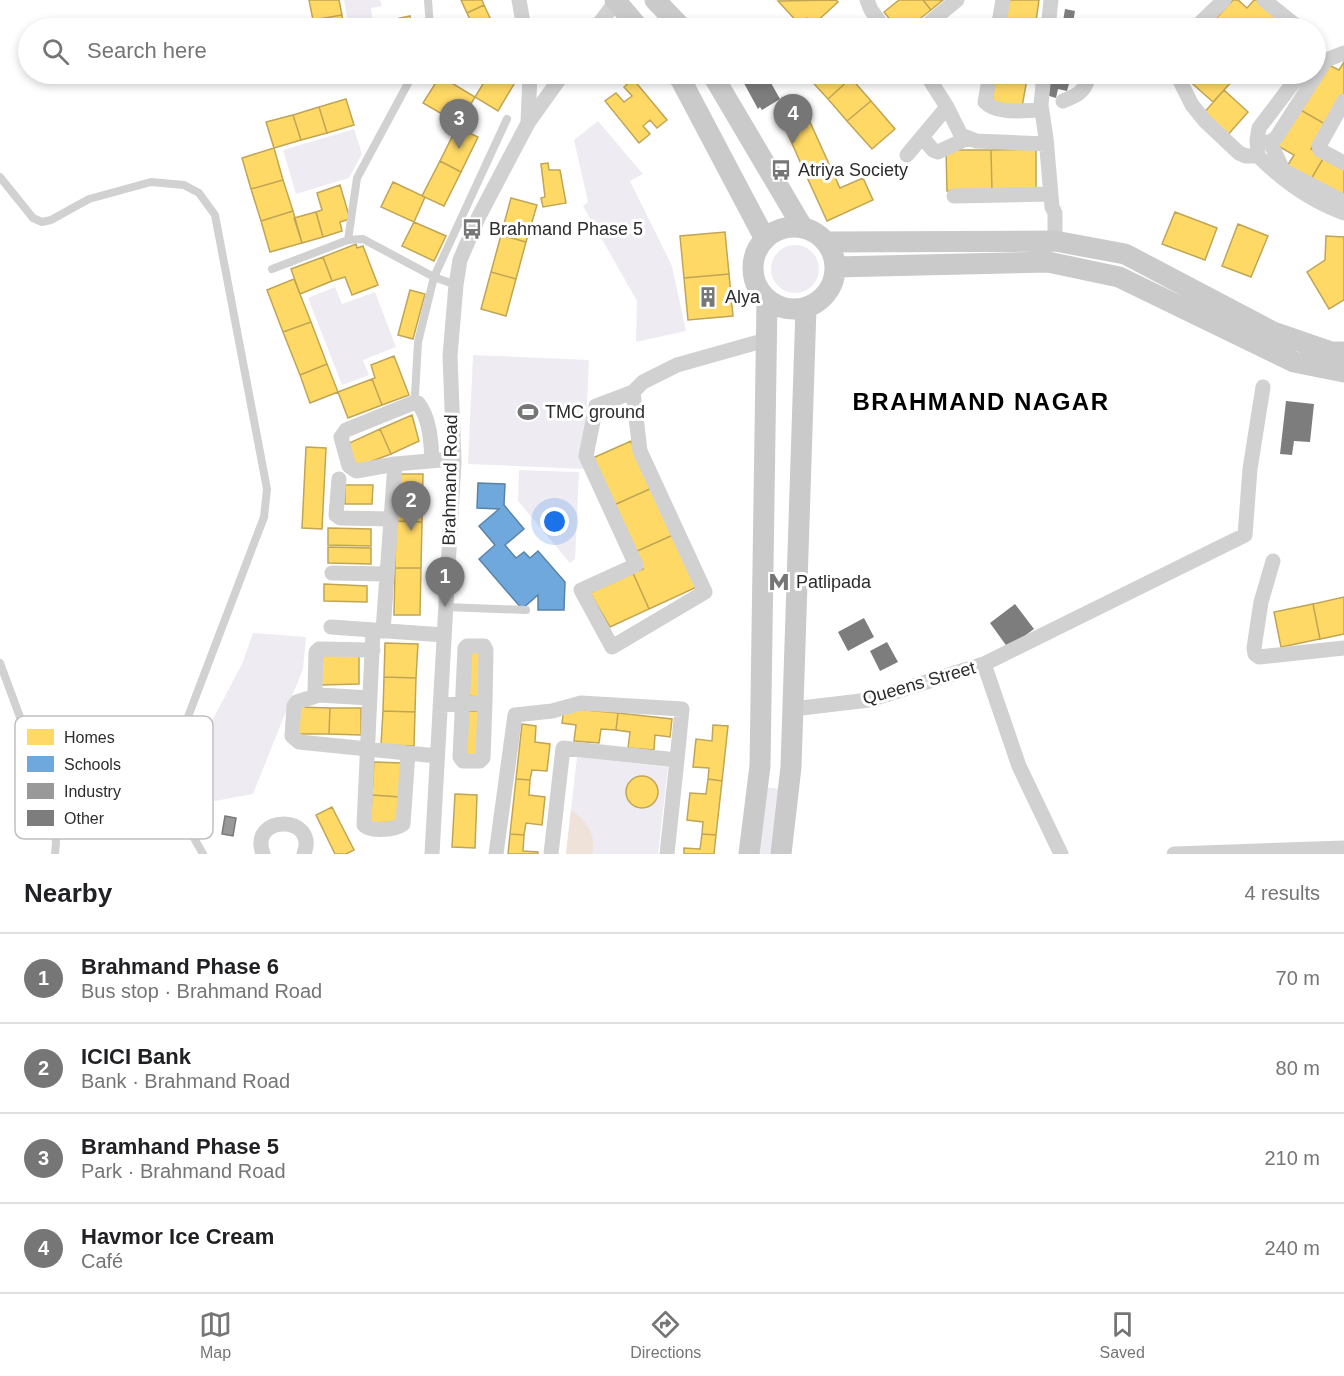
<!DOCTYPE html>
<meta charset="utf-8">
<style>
body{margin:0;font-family:Arial,sans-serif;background:#f6f6f6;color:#202124}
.you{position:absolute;left:555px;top:522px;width:21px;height:21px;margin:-15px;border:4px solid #fff;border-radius:50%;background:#1a73e8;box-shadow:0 0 0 9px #1a73e833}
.badge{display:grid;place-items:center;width:39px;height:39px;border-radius:50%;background:#767676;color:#fff;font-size:20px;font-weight:700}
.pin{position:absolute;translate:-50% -50px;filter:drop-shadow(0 2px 3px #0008)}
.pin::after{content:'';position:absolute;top:32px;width:21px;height:18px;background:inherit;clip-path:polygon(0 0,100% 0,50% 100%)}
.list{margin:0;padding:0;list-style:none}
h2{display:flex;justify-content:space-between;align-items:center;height:78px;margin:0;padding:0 24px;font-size:26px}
h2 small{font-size:20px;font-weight:400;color:#757577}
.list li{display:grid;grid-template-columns:39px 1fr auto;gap:18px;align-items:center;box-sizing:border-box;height:90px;padding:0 24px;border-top:2px solid #e0e0e0}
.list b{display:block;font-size:22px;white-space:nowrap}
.list p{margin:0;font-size:20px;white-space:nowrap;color:#757577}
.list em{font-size:20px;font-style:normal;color:#757577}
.icon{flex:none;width:33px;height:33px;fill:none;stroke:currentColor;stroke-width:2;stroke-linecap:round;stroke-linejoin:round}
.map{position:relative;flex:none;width:1344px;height:854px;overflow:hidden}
.search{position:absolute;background:#fff;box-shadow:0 3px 9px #0003;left:18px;right:18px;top:18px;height:66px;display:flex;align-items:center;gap:15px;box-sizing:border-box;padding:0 21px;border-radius:33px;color:#757577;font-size:22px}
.sheet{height:438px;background:#fff}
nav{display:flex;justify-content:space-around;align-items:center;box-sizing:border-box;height:84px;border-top:2px solid #e0e0e0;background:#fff;font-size:16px;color:#757577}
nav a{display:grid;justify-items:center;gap:3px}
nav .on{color:#767676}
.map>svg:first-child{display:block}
.green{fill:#efebf3}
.water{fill:#efe2d8}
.homes{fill:#ffd966;stroke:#c0a555;stroke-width:1.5}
.schools{fill:#6fa8dc;stroke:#5b83a7;stroke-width:1.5}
.industry{fill:#999;stroke:#787878;stroke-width:1.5}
.building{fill:#7d7d7d}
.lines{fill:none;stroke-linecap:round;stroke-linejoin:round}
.lane{stroke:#d1d1d1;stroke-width:8}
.street{stroke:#d1d1d1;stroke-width:15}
.secondary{stroke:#cacaca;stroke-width:21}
.labels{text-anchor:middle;stroke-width:6;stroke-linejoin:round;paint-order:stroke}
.poi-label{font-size:18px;fill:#2c2c2c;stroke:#fff;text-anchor:start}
.street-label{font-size:18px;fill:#2c2c2c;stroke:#fff}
.district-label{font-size:24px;font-weight:bold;letter-spacing:1.5px;fill:#000;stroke:#fff}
.key{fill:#fff;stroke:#c0c0c0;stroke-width:1.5}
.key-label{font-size:16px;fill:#2c2c2c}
</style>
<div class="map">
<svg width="1344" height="854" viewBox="0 0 1344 854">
<rect width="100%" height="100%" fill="#fff"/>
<!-- green -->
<path class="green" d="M344,0H380L382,6L371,8L374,28H349Z
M598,121L643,174L630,181L672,266L686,331L636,342L637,301L583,206L588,202L574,140Z
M354,129L362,154L349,178L296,194L283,150Z
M771 269a24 24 0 1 1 48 0a24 24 0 1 1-48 0Z
M335,287L342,304L375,292L396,347L363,360L369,375L342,385L308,298Z
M473,355L589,360L584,469L468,464Z
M519,470L579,472L575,559L570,563L518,501Z
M253,633L306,637L303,669L253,794L199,804L183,776L242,664Z
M577,757L668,767L658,854H566Z
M764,787L782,789L774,854H756Z"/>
<!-- water -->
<path class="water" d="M571,810C586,821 597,834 592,854H566Z"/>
<!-- homes -->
<path class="homes" d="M309,0H339L342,15L313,20Z
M461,0H482L484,5L467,13Z
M836,0L838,2L813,25L807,18L800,25L778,1Z
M899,0H923L931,10L908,28H897L884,12Z
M923,0H943L931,10Z
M1007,0H1039L1035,28H1003Z
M1233,0H1238L1247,8L1254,0H1260L1285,22L1279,28H1212L1209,26Z
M484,5L491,20L474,28L467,13Z
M342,15L344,28H314L313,20Z
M410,16L412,28H387L386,21Z
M491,20L495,28H474Z
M1344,62V93L1325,124L1299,109L1325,63L1339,70Z
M489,74H520L498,111L475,97Z
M805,74H847L851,78L828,99Z
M996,74H1028L1022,107L992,102Z
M1187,74H1230L1235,78L1213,102L1185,77Z
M440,76L475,97L459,124L423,103Z
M851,78L871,101L847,121L828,99Z
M633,79L667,120L657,128L650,120L643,126L650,134L639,143L605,101L616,93L624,102L632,96L624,87Z
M1224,90L1248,112L1226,137L1202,115Z
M346,99L354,125L327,133L319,107Z
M871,101L895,129L872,149L847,121Z
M319,107L327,133L301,140L293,115Z
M1299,109L1325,124L1311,149L1324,157L1310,181L1286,168L1294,155L1278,146Z
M805,111L829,164L806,175L782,121Z
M293,115L301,140L274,148L266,122Z
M457,127L478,137L461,172L440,161Z
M274,148L283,180L251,189L242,158Z
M1036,149V190L992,191L991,150Z
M946,150H991L992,191H947Z
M1324,157L1344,169V195L1310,181Z
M440,161L461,172L444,206L422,196Z
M548,163L549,170H560L566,203L543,207L541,198L545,197L541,164Z
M829,164L840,188L863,178L873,200L827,221L806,175Z
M283,180L293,211L261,221L251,189Z
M393,182L425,197L414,222L381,207Z
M340,185L350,219L340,222L342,231L323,237L316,212L322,210L317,193Z
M511,198L537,205L526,242L501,235Z
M293,211L302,243L270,252L261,221Z
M316,212L323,237L302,243L294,218Z
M1175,212L1217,228L1205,260L1162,244Z
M414,222L446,236L434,261L402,246Z
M1238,224L1268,236L1251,277L1222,266Z
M725,232L729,274L684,278L680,236Z
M501,235L526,242L516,279L491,272Z
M1326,236L1344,237V300L1329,309L1307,272L1325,260Z
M356,244L357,248L363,246L378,285L352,295L345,277L332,281L323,257Z
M323,257L332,281L300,294L291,269Z
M491,272L516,279L506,316L481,309Z
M729,274L733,316L688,320L684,278Z
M294,279L311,322L283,332L267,290Z
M410,290L425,294L413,339L398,335Z
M311,322L327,364L300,375L283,332Z
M394,356L409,395L382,405L372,379L375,378L371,365Z
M327,364L338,392L310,403L300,375Z
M372,379L382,405L348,418L338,392Z
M412,415L419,441L391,454L380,429Z
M380,429L391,454L356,467L345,445Z
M631,441L652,488L614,505L593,458Z
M306,447L326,448L322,529L302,528Z
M398,474H423L422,522L396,521Z
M345,485H373L372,504H345Z
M652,488L673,535L635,552L614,505Z
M396,521L422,522L421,568H395Z
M328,528L371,529V546L328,545Z
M673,535L697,587L649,609L633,573L643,569L635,552Z
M328,547L371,548V564L328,563Z
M395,568H421L420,615H394Z
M633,573L649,609L610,627L590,593Z
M324,584L367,586V602L324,601Z
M1344,597V634L1320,639L1313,604Z
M1313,604L1320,639L1281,647L1274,612Z
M385,643L418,644L416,678L384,677Z
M468,648L483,649L480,697L465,696Z
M320,652H359V684L320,685Z
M384,677L416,678L415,712L383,711Z
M298,707L330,708L329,734H296Z
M330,708H361V735L329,734Z
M564,708L618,713L616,730L601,729L599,743L574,741L576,725L562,723Z
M383,711L415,712L414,746L381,745Z
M468,711H482L480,758L464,757Z
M618,713L672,719L670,737L655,735L654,750L628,748L630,732L616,730Z
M522,724L536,726L535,742L550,744L547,771L532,770L530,780L516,779Z
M713,725L728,726L722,781L708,779L709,768L693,767L696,739L712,741Z
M374,762L403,763L400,797L372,795Z
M626 792a16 16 0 1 1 32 0a16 16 0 1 1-32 0Z
M516,779L530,780L529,795L545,797L542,825L526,823L524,835L510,834Z
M708,779L722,781L716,835L702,834L703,822L687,820L690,793L706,794Z
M455,794L477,795L475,848L452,847Z
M372,795L400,797L399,822L370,823Z
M332,807L354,850L346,854H335L316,815Z
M510,834L524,835L523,851L538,852V854H508Z
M702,834L716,835L714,854H684V848L700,849Z"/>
<!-- schools -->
<path class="schools" d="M478,483L505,484L504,505L524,529L505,545L516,558L524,552L530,558L538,551L565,582L564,610H538V595L522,609L479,559L495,545L479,526L499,509L477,508Z"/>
<!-- industry -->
<path class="industry" d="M225,816L236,818L233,836L222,834Z"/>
<!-- building -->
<path class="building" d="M1065,9L1075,11L1072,28H1062Z
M739,74H766L780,99L762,110L760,107L758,109Z
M942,74H964L955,84Z
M1050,76L1070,80L1067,91L1058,89L1056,98L1046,95Z
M1286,401L1314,404L1310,442L1294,441L1292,455L1280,454Z
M1015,604L1034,629L1008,648L990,623Z
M864,618L874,637L848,651L838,632Z
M887,642L898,662L880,671L870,651Z"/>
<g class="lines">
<!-- lane -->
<path class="lane" d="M428,0L430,28
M0,177L33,218L42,222L51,220L89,199L151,182L184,185L199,193L215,215L267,489L264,517L167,772L172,799L203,854
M348,240L357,178L413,74
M272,269L348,240L363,239L434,277L456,285
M415,395L418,342L434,277L507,119
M445,607L526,610
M0,663L48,793L56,842L55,854"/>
<!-- street -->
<path class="street" d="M519,0L524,28
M867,0L871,10L884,28
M1264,0L1299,28
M596,28L617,0
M923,28L957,0
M998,28L1003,0
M1048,28L1051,0
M1195,28L1224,0
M926,74L947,107L961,135L976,141L1046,144
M990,74L985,102C997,115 1025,110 1042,110
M1044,74L1041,105L1046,138L1052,207L1055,213V241
M1178,74V77L1192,105L1205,121L1239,153L1246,156H1258
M1300,74L1259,128L1257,140L1258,156C1282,180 1311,201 1344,213
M1063,101C1075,96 1084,93 1088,79L1084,75L1076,74
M1344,101L1319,146L1320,150L1344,163
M528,123L530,74
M922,137L933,150L938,152L968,138
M1270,142L1282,168L1286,172L1344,202
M1257,143L1270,142L1276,138L1326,60L1344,53
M907,155L947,107
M954,196L1050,194
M633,392L640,451L705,592L612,647L581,590L636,565L586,456L596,406L633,392L643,382L677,365L766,340
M432,460C431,442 430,418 418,403H413L346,430L341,437L349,466L356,471L395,464L441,460L454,461
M339,479L336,515L340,518L391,519
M1273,561L1261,602L1254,648L1255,654L1259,657L1344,648
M332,573L387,574
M331,627L444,635
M373,630L364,825C372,832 395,830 403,824L408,753
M383,631L395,464
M984,664L1019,766L1061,854
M319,695L297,702L294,706L292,736L299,742L437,756
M370,698L319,695L315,690L316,652L319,649L373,650
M440,705L463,704L485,703L486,650L484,646H467L465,648L460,757L463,761H480L483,758L485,703
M793,709L869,700L984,664L1245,535L1250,469L1263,387
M263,854C248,814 319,814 304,854
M432,854L454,461L450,356L456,285L460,260L478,218L528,123L563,74
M496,854L515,715L552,711L581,703L682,709L677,760
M551,854L563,748L677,760L667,854
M1174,854L1344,848"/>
<!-- secondary -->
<path class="secondary" d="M615,0L639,28
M655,0L682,28
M676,74L681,80L765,239
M712,74L803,228
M753 268a41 41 0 1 1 82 0a41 41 0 1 1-82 0Z
M826,242L1055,241L1125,254L1273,332L1331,352H1344
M835,267L1048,262L1119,277L1294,362L1344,372
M749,854L760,766L767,300
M781,854L791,767L806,308"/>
</g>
<!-- icons -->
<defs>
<g id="bus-bare" transform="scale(1.62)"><path d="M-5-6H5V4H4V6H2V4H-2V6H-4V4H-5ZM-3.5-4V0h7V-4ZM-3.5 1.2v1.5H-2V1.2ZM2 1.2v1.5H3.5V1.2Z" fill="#767676" stroke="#fff" stroke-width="2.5" paint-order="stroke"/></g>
<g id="building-bare" transform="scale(1.62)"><path d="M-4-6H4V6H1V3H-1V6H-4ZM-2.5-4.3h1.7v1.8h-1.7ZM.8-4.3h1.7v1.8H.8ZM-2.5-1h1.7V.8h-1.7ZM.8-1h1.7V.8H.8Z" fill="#767676" stroke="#fff" stroke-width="2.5" paint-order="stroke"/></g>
<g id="stadium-bare" transform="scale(1.62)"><path d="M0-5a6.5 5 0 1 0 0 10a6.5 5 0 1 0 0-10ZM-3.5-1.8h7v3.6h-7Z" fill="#767676" stroke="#fff" stroke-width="2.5" paint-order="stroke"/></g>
<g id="metro-bare" transform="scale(1.62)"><path d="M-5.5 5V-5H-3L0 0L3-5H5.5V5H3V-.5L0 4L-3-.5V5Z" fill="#767676" stroke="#fff" stroke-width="2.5" paint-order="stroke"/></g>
</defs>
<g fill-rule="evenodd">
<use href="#bus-bare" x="781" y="170"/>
<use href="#bus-bare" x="472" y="229"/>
<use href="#building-bare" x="708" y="297"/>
<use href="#stadium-bare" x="528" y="412"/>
<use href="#metro-bare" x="779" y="582"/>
</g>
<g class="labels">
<!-- poi labels -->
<g class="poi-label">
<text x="798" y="176">Atriya Society</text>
<text x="489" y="235">Brahmand Phase 5</text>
<text x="725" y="303">Alya</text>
<text x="545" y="418">TMC ground</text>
<text x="796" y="588">Patlipada</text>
</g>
<!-- street labels -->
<g class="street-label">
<text transform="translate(450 480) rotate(-89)" y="6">Brahmand Road</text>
<text transform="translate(919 683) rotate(-16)" y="6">Queens Street</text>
</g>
<!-- district labels -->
<g class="district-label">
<text x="981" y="410">BRAHMAND NAGAR</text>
</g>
</g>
<!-- legend -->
<rect x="15" y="716" width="198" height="123" rx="9" class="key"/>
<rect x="27" y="729" width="27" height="16" fill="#ffd966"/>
<rect x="27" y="756" width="27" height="16" fill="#6fa8dc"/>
<rect x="27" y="783" width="27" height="16" fill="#999"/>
<rect x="27" y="810" width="27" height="16" fill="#7d7d7d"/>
<g class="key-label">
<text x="64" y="743">Homes</text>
<text x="64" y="770">Schools</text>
<text x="64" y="797">Industry</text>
<text x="64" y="824">Other</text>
</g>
</svg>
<div class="you"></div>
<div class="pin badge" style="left:445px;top:607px">1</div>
<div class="pin badge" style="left:411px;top:531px">2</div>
<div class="pin badge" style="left:459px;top:149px">3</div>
<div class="pin badge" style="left:793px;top:144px">4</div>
<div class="search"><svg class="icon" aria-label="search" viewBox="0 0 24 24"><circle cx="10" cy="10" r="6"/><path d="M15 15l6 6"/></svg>Search here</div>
</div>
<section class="sheet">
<h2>Nearby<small>4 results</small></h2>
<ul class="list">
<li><span class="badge">1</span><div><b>Brahmand Phase 6</b><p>Bus stop · Brahmand Road</p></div><em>70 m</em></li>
<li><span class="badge">2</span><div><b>ICICI Bank</b><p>Bank · Brahmand Road</p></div><em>80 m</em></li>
<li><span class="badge">3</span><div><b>Bramhand Phase 5</b><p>Park · Brahmand Road</p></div><em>210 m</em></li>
<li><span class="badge">4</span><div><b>Havmor Ice Cream</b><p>Café</p></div><em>240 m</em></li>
</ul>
</section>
<nav>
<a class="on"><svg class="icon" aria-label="map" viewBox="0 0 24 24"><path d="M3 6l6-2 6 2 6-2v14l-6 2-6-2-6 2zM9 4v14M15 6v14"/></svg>Map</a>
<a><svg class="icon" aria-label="directions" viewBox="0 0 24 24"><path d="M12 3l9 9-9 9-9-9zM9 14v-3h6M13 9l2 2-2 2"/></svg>Directions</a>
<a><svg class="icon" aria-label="saved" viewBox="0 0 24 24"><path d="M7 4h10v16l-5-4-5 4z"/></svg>Saved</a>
</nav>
